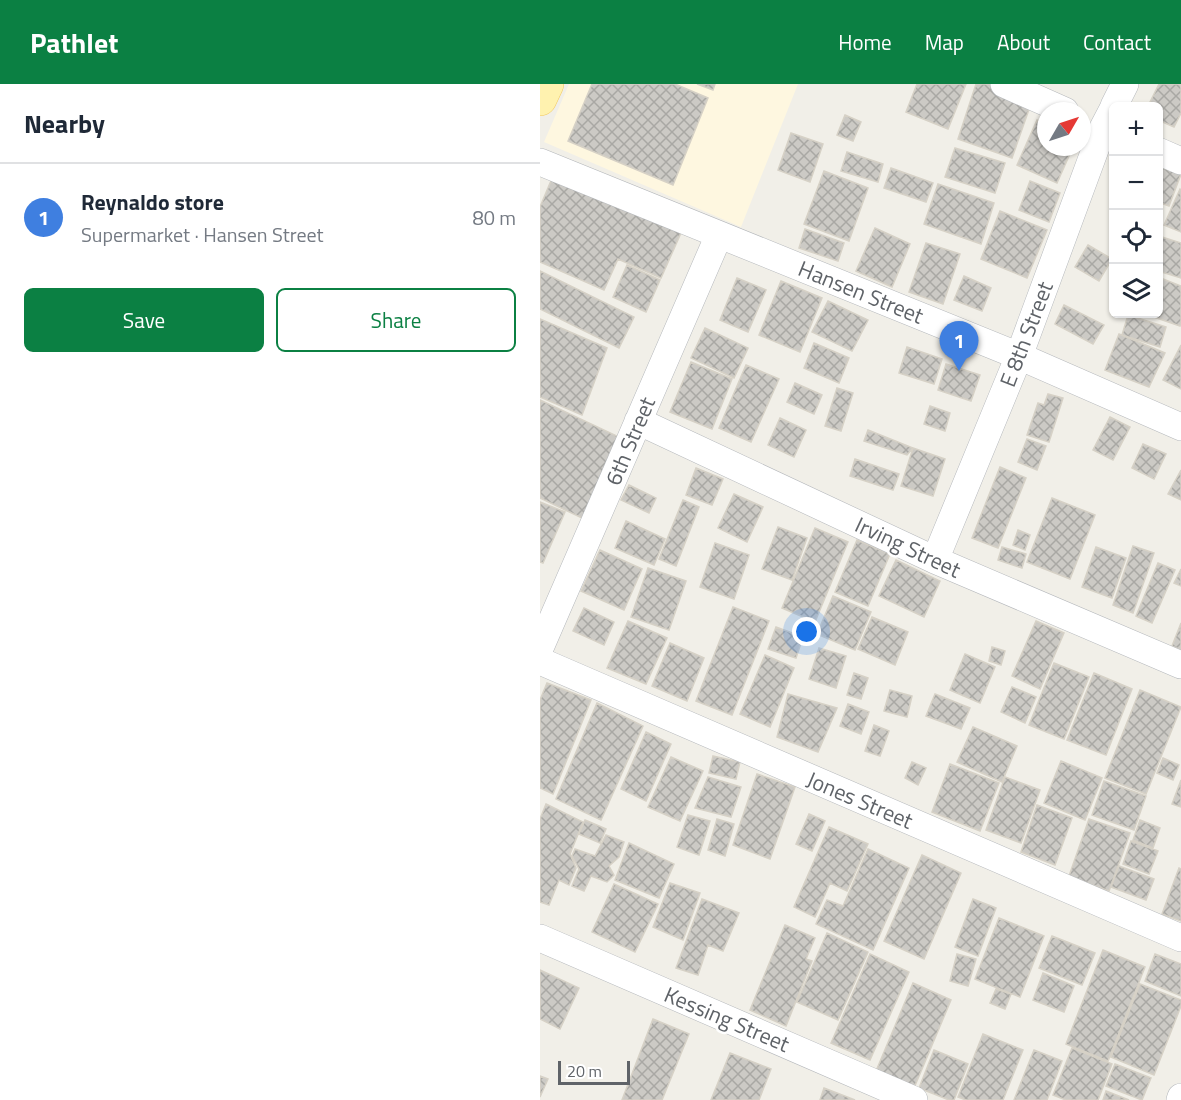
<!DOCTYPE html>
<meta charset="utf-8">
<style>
body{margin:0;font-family:"Titillium Web",sans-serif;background:#f2f2f3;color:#1f2937}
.controls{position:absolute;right:18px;top:18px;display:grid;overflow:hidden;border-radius:9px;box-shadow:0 2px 4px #0004}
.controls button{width:54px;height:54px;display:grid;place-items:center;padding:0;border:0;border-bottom:2px solid #e0e1e3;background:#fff;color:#1f2937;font:30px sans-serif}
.compass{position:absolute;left:497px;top:18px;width:54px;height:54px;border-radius:50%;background:#fff;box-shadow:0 2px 4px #0004;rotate:51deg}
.scale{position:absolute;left:18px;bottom:15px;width:72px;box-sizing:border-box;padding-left:6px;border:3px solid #5f6368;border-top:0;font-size:16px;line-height:21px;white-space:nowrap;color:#5f6368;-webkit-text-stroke:4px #fff;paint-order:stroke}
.you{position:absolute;left:267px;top:548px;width:21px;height:21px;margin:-15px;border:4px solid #fff;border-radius:50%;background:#1a73e8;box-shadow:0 0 0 9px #1a73e833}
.badge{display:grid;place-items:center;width:39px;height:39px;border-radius:50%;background:#0b8043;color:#fff;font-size:20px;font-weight:700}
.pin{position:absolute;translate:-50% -50px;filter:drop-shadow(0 2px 3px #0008)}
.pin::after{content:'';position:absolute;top:32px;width:21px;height:18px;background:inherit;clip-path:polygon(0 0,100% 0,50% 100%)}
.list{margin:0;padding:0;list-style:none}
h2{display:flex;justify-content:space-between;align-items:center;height:78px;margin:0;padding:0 24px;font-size:26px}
h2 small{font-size:20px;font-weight:400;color:#747a83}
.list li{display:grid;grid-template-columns:39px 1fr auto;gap:18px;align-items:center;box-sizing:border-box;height:108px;padding:0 24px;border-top:2px solid #e0e1e3}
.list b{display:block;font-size:22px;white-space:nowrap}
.list p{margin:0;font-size:20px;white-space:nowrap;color:#747a83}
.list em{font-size:20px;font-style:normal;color:#747a83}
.actions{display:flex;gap:12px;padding:18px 24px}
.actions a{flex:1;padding:14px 0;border:2px solid #0b8043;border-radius:9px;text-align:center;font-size:21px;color:#0b8043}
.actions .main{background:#0b8043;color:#fff}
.icon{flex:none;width:33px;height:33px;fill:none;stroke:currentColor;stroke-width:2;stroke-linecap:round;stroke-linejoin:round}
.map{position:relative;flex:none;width:641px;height:1016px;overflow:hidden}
header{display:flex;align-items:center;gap:36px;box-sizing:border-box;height:84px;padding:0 30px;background:#0b8043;color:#fff}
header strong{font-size:28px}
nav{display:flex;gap:33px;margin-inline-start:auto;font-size:21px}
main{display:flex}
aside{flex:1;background:#fff}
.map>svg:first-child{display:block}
.commercial{fill:#fef7e0}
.building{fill:url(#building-cross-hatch);stroke:#d6d1c6;stroke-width:1.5}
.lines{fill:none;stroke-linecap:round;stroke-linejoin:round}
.minor-casing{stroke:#b5b8bc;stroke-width:28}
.primary-casing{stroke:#f2c960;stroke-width:34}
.minor{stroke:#fff;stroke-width:27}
.primary{stroke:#fff2af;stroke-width:33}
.labels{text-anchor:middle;stroke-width:5;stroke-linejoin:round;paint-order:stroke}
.street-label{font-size:22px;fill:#5f6368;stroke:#fff}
</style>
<header>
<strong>Pathlet</strong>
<nav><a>Home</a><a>Map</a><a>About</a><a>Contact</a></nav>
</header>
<main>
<aside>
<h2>Nearby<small></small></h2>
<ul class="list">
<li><span class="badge" style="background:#3f7fe0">1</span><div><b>Reynaldo store</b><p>Supermarket · Hansen Street</p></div><em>80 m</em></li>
</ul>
<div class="actions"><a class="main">Save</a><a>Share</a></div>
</aside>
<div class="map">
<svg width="641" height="1016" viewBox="0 0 641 1016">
<defs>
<pattern id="building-cross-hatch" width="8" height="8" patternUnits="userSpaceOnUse" patternTransform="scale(1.5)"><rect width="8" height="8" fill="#cccac5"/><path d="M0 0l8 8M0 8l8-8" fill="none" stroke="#a9a8a4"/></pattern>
</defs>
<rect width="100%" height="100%" fill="#f1efe8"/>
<!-- commercial -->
<path class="commercial" d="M29,0H258L201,143L4,58Z"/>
<!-- building -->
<path class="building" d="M52,0H135L168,14L133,101L28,57Z
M157,0H175L173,6Z
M377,0H426L408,45L366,28Z
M436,0H459L493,14L472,74L418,55Z
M619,0H641V29L634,43L618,36V22H608Z
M305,31L321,38L313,57L297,51Z
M497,36L506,40V63H533L517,99L477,81Z
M251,49L283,60L270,98L238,86Z
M415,64L465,79L455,109L405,93Z
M307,68L343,80L338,98L301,87Z
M618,82L641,90L629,122L618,118Z
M351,84L393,99L386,118L344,104Z
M284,87L328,104L309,157L264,140Z
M13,92L141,149L121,194L78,175L64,206L0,178V123Z
M490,97L520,109L509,138L479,126Z
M398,100L454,119L441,160L384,140Z
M640,105L641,106V148L624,141Z
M460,127L507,146L487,194L441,175Z
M335,144L370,160L352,203L316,187Z
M265,145L304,159L298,177L259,164Z
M622,153L641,159V194L618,187V164Z
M386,159L420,170L403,220L369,208Z
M548,161L572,175L559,197L535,183Z
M87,181L120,196L106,228L73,213Z
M0,187L94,233L79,264L0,225Z
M424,192L451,204L442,227L414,216Z
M618,193L641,202V239L640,242L605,230H618Z
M197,194L226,206L208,248L180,236Z
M241,197L282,214L260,268L219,251Z
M288,217L328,236L312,267L272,248Z
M524,221L564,241L553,260L515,240Z
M588,231L626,243L620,263L582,251Z
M0,235L67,264L42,331L0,313Z
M165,244L208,264L194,294L151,274Z
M579,250L625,269L609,303L565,286Z
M274,259L309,274L299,299L264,284Z
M641,261V305L623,296Z
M367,263L402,275L394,300L359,289Z
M151,278L192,295L172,345L130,328Z
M406,280L440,291L431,317L398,306Z
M206,281L239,295L211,358L179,344Z
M255,299L282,311L274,330L247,318Z
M297,304L313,309L301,347L285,342Z
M508,310L523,314L509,358L487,351L498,319L504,321Z
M0,316L79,353L42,434L0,414Z
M390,322L410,329L405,347L384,340Z
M570,333L590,343L573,376L553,366Z
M240,334L266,346L254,373L228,361Z
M328,346L373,364L367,371L324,357Z
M487,355L506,362L497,386L478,378Z
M603,360L626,370L614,395L592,384Z
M373,364L405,375L393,412L361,402Z
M315,375L359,390L353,406L310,392Z
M460,383L486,394L458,464L432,454Z
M156,384L183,395L172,421L146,411Z
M641,386V416L628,410Z
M89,401L116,414L109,429L81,416Z
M194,410L223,423L207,458L178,444Z
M512,414L555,431L530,495L487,478Z
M143,416L159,423L136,482L119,475Z
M0,418L25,428L3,479L0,478Z
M86,437L125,455L114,481L75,464Z
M238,443L267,454L252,496L222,485Z
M275,444L308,458L275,538L242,524Z
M478,446L490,451L485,466L473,461Z
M317,456L350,470L328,522L295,508Z
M175,459L209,471L194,515L160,503Z
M593,462L614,469L593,529L573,521Z
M462,463L486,470L482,484L458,476Z
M556,463L586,474L572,514L542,503Z
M60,466L102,485L84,526L41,507Z
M356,476L400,497L384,533L339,512Z
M618,479L635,486L612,539L596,532Z
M108,484L146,497L129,546L91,533Z
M641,485V502L634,499Z
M293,512L331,528L315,566L277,550Z
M193,523L229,537L192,631L156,617Z
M44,524L74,538L64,561L33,547Z
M332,533L368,548L355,581L318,565Z
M88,537L127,554L106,600L67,584Z
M496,537L524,549L500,605L472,592Z
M641,539V566L632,562Z
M236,543L263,553L256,574L228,565Z
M130,559L164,574L147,617L112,602Z
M452,563L465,567L461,581L449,577Z
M279,564L306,572L296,604L269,595Z
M425,570L455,583L440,619L410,606Z
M225,571L254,584L230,643L200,630Z
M514,579L549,593L524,655L489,641Z
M314,589L328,594L321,615L307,611Z
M554,589L592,605L566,671L527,656Z
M7,599L51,616L13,710L0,704V616Z
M472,603L496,613L485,639L461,628Z
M350,606L372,612L367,633L344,627Z
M600,606L641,623L606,710L565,694Z
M248,610L297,624L278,668L237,653Z
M395,610L430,624L421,645L386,632Z
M57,619L103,642L61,736L16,715Z
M308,620L329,628L321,650L300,642Z
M334,641L349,647L340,672L325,667Z
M433,643L477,662L462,698L417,678Z
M106,648L131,660L106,717L81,705Z
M173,672L200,678L196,695L169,689Z
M131,673L163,687L140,737L108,723Z
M623,674L639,681L633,696L617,689Z
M521,677L562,694L545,736L504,719Z
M372,678L386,684L378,701L365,694Z
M410,680L459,699L440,747L392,728Z
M217,690L255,703L230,775L193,761Z
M168,693L201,703L191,733L155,724Z
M465,693L500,706L481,759L446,746Z
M641,696V723L632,720Z
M564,697L606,712L594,746L552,731Z
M6,720L43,738L30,770L36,784L29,801L19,796L9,821L0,818V735Z
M497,721L532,734L515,781L481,768Z
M269,730L285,737L272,767L256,760Z
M148,731L170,737L159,771L137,763Z
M177,735L194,740L185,772L168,766Z
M549,735L590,749L569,807L529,792Z
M45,736L66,745L60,759L39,750Z
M600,736L620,744L613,764L593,756Z
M289,743L328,760L307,807L290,799L275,833L254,823Z
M66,751L84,758L79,773L69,782L74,791L67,798L51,792L44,807L32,802L39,785L32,772L35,765L55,772Z
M591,757L618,767L609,790L583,780Z
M89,759L134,780L119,814L75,796Z
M328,765L369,784L333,866L276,840L287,816L303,822Z
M382,771L421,789L384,875L344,857Z
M579,782L614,795L606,816L571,803Z
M639,784L641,785V837L622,830Z
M130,799L160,809L143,856L113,843Z
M74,800L118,820L95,868L52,848Z
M162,815L199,829L183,867L168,861L158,891L136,884Z
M433,815L456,824L438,872L415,863Z
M459,834L504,852L480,913L435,895Z
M245,841L275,854L266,875L272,877L246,942L210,926Z
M287,849L328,868L298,936L257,918Z
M512,852L555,869L542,901L499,884Z
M563,866L605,883L568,977L526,960Z
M330,870L369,888L330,976L291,959Z
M417,870L436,875L428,902L410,897Z
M615,870L641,880V912L605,897Z
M0,886L39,904L20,945L0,935Z
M503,889L534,902L524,928L493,916Z
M373,899L411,916L374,1004L336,987Z
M600,900L641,916V922L614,991L571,973Z
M456,905L471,910L465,925L450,919Z
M113,935L149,950L122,1016H82Z
M443,950L483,966L463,1016H426L418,1013Z
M532,964L572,980L558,1016H526L513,1011Z
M394,966L428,980L414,1016H409L379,1004Z
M494,966L522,977L507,1016H474Z
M190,969L231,985L219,1016H171Z
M575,980L611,994L602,1016L566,1002Z
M0,992L8,995L0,1013Z
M284,1004L315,1016H280Z
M566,1007L589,1016H563Z"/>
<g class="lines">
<!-- minor casing -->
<g class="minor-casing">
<path id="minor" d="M464,0L525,27
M574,22L585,0
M618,67L641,77
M0,78L479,272L641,343
M98,337L395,476L641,581
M395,476L479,272L563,44L574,23
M0,564L179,151
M0,577L641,854
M0,854L374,1016
M640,1016L641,1013"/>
</g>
<!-- primary casing -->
<g class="primary-casing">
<path id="primary" d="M0,15L7,0"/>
</g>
<!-- minor -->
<use href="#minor" class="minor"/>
<!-- primary -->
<use href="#primary" class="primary"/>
</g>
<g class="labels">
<!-- street labels -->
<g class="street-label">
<text transform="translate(321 208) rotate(22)" y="8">Hansen Street</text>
<text transform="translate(486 250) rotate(-69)" y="8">E 8th Street</text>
<text transform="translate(90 357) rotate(-67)" y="8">6th Street</text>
<text transform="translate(368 463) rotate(25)" y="8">Irving Street</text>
<text transform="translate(320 716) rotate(23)" y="8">Jones Street</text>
<text transform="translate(187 935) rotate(23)" y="8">Kessing Street</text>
</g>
</g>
</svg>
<div class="controls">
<button>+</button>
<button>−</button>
<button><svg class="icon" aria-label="locate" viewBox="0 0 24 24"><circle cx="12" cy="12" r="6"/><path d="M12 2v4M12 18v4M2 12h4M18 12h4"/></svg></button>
<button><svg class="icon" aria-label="layers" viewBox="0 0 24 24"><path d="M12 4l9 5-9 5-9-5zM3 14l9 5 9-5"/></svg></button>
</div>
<svg class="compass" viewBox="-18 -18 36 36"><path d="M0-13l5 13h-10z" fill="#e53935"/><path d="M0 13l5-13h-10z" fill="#747a83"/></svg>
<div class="scale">20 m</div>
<div class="you"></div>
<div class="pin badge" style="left:419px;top:287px;background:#3f7fe0">1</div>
</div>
</main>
